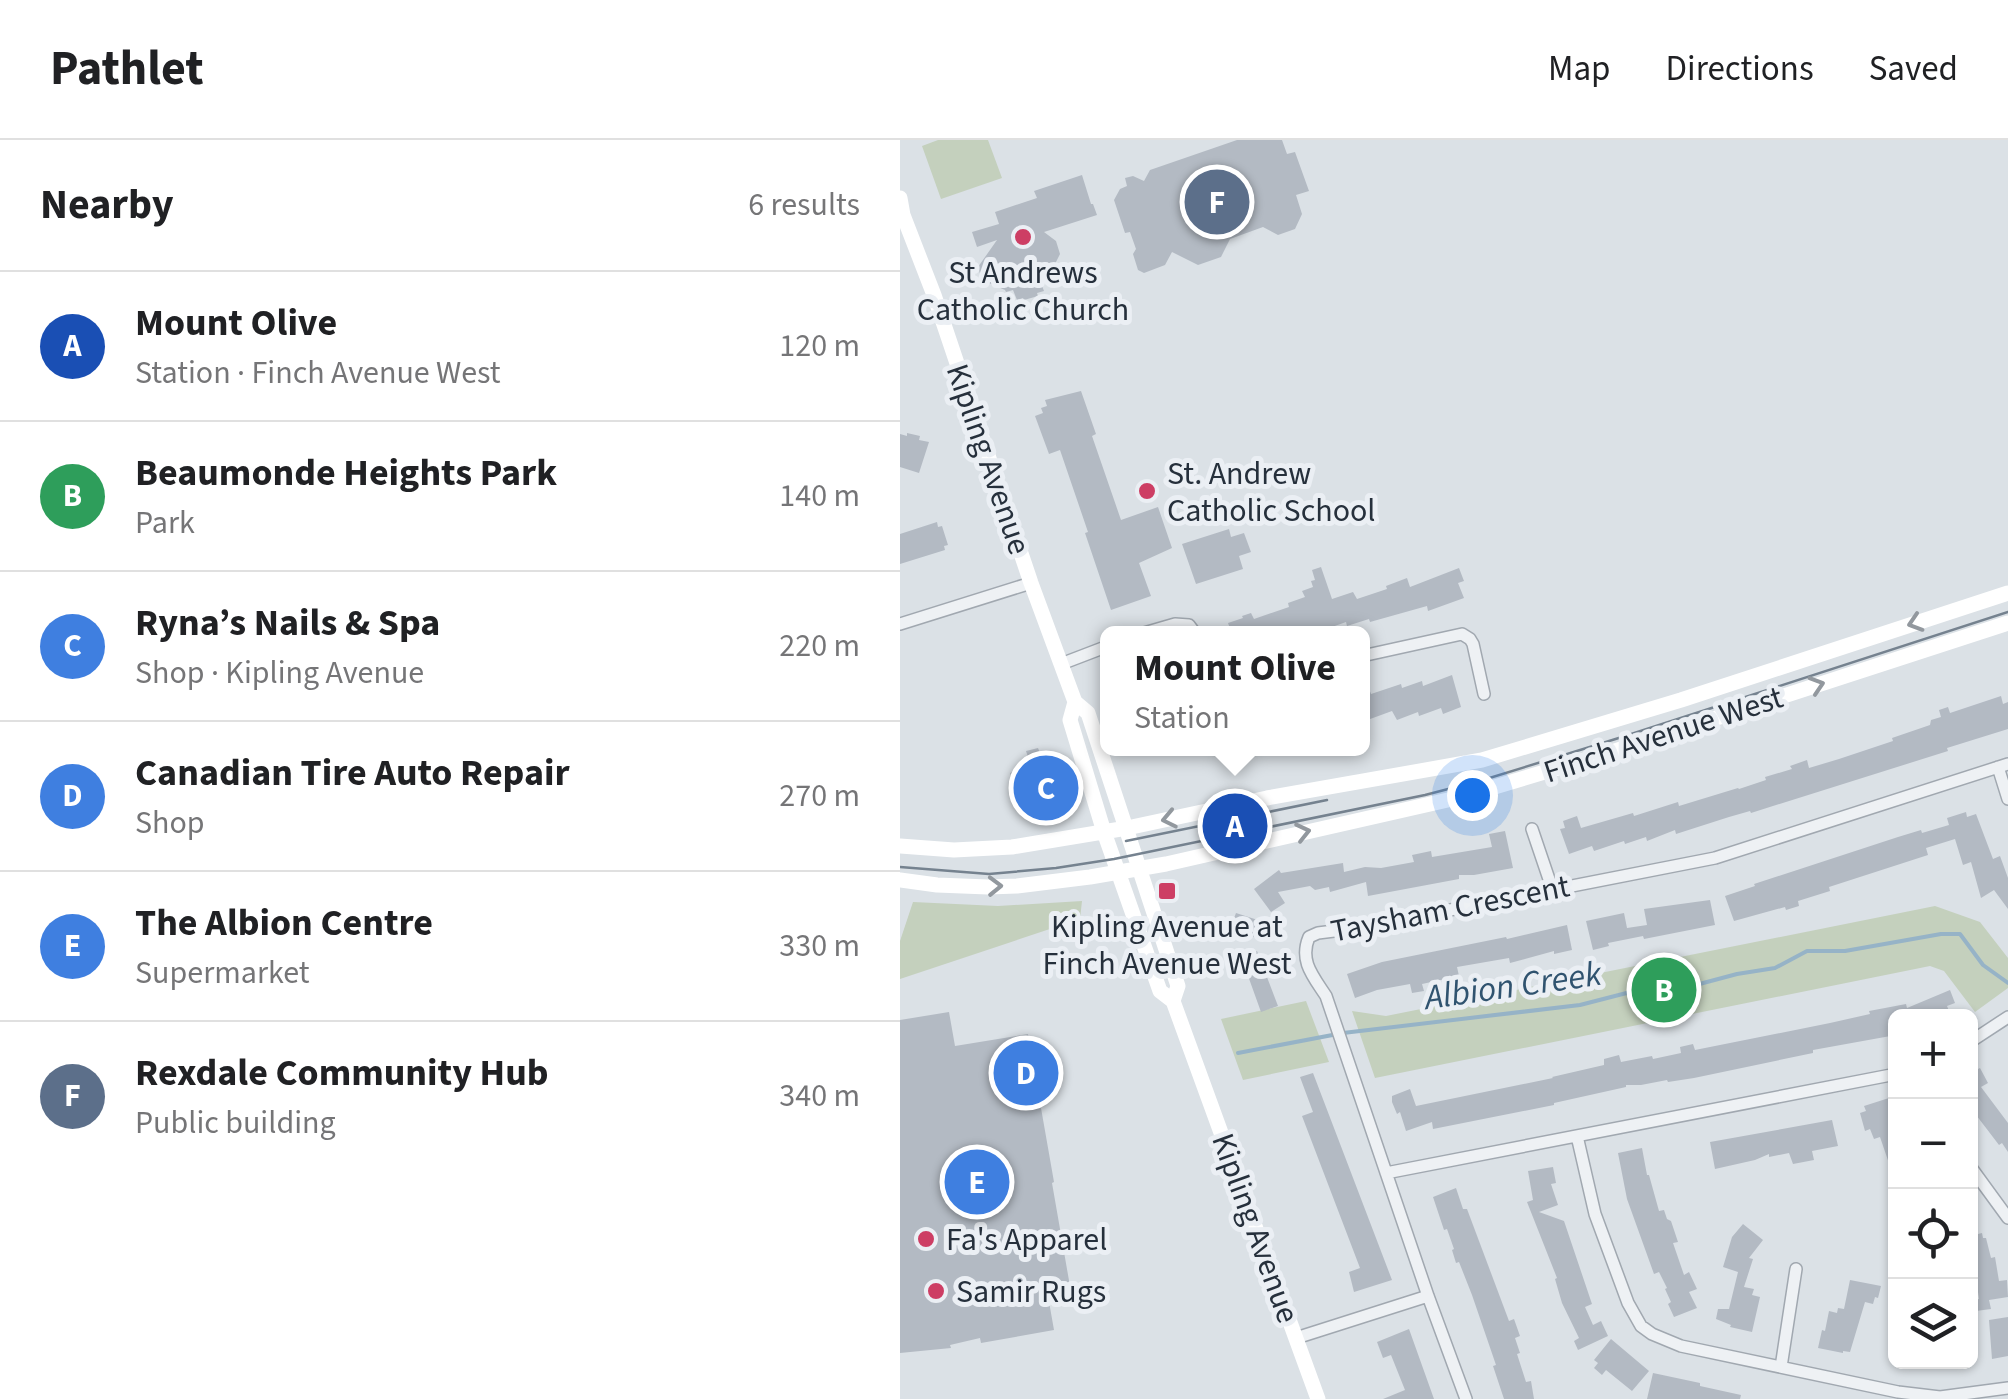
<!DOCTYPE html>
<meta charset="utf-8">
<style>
body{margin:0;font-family:"Source Sans 3",sans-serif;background:#f6f6f6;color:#202124}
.controls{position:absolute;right:30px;bottom:30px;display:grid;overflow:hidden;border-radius:15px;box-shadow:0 2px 8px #0004}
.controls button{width:90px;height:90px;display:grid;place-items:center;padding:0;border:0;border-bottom:2px solid #e0e0e0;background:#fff;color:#202124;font:50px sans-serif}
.you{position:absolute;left:572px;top:655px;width:35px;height:35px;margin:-25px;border:8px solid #fff;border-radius:50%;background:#1a73e8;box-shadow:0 0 0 15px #1a73e833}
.badge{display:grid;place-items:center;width:65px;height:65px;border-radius:50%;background:#cd3e64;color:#fff;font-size:32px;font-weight:700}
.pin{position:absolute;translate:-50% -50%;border:5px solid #fff;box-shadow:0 2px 10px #0006}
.popup{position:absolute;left:200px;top:486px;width:270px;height:130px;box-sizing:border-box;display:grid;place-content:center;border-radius:15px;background:#fff;filter:drop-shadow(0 2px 8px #0005);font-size:32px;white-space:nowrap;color:#757577}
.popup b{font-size:38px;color:#202124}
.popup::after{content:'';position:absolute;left:50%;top:100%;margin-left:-20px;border:20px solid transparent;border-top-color:#fff}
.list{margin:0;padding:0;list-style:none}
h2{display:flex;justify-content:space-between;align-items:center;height:130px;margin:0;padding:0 40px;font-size:42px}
h2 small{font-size:32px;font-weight:400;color:#757577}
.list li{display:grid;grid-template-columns:65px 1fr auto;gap:30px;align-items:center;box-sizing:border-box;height:150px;padding:0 40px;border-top:2px solid #e0e0e0}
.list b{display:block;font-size:38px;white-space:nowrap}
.list p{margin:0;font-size:32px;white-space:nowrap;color:#757577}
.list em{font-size:32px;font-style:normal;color:#757577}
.icon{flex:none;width:55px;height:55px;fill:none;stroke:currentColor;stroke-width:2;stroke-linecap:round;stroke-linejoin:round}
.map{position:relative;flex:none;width:1108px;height:1259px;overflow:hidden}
header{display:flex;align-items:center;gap:60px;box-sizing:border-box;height:140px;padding:0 50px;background:#fff;border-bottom:2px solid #e0e0e0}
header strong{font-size:48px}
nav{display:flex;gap:55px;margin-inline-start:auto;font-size:35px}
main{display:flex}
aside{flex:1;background:#fff}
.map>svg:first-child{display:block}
.green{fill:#c4d0bd}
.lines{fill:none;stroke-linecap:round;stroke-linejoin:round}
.stream{stroke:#96b3c7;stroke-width:4}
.building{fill:#b3bac3}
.minor-casing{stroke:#a1a8b0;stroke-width:14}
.minor{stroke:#eef1f4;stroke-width:11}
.secondary{stroke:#fff;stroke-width:15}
.tram{stroke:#75828f;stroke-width:2.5}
.oneway{stroke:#92989e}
.poi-dot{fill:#cd3e64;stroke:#ebeff4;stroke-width:4}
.labels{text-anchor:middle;stroke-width:10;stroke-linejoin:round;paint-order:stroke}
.poi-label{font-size:32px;fill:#26303c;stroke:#ebeff4;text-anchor:start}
.street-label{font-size:32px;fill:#26303c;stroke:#ebeff4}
.water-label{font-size:35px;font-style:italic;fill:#30536f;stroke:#ebeff4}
</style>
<header>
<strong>Pathlet</strong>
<nav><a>Map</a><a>Directions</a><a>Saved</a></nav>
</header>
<main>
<aside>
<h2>Nearby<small>6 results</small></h2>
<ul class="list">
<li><span class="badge" style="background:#1a4fb4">A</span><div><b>Mount Olive</b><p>Station · Finch Avenue West</p></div><em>120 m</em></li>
<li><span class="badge" style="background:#2e9e5b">B</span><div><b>Beaumonde Heights Park</b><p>Park</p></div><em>140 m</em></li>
<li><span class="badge" style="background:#3f7fe0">C</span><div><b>Ryna’s Nails &amp; Spa</b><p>Shop · Kipling Avenue</p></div><em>220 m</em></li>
<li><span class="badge" style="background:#3f7fe0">D</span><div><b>Canadian Tire Auto Repair</b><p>Shop</p></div><em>270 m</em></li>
<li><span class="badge" style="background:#3f7fe0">E</span><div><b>The Albion Centre</b><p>Supermarket</p></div><em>330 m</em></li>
<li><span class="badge" style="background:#5c6f8a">F</span><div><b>Rexdale Community Hub</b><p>Public building</p></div><em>340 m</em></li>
</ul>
</aside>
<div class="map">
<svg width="1108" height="1259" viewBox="0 0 1108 1259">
<rect width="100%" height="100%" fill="#dbe1e6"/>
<!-- green -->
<path class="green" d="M38,0H88L102,38L41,59L22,6Z
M182,761L180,779L0,839V801L13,762L98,766Z
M1035,766L1080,782L1108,818V848L1075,872L1044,831L1030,826L475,938L452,871L486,876Z
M406,861L429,922L343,940L321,879Z"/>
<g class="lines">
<!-- stream -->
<path class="stream" d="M338,913L443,893L680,865L746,848L777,850L837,834L875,828L907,811H945L1041,794H1060L1083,825L1108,843"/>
</g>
<!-- building -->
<path class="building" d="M337,0H382L387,14L395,12L409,51L396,55L402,74L395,89L378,95L363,87L330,99L321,117L298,125L272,112L265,125L244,133L238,130L233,114L236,109L230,92L225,93L214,60L220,49L227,46L225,38L233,36L244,41L250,30Z
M182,35L191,64H193L197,75L144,92L156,101L160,114L148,138L140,141L144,151L137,153L138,156L124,160L123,158L117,160L113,150L106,152L105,150L82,140L78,127L97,100L77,107L72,92L99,84L95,72L137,58L134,51Z
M181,251L196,294L192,296L221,380L258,367L272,408L239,423L251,456L211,470L185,393L188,392L160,310L149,314L135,276L143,273L141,268L147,266L145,260Z
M7,293L20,296L19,300L29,302L19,333L0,327V294L7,296Z
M37,382L38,387L42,386L48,405L44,406L45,410L0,424V394Z
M329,389L331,397L344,393L351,412L339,416L343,429L296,444L282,404Z
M421,427L432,459L453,452L457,459L487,449L486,446L507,438L510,447L559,428L564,441L558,443L564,458L528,471L527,466L470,482L469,479L447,486L446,482L418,492L417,489L405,494H332L328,483L343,478L342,476L351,473L354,479L389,467L388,463L405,457L402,451L413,447L411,441L415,440L412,430Z
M464,535L471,554L501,544L502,548L522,541L523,546L552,535L561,567L543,574L541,568L519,576L518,572L497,580L492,571L462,582Z
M1101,556L1103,564L1108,562V589L1047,608L1048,611L851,673L850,671L829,677L776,694L775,690L747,701L746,697L725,704L724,701L694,711L692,706L669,714L660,689L665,688L663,681L677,676L681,688L733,673L734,676L778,662L779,666L838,648L839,649L866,640L865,637L892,629L890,626L907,620L909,628L939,619L993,601L992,598L1030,585L1031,580L1041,577L1039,570L1048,567L1050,573Z
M138,608L144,623L149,621L162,655L155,669L126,678L110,633L131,626L126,611Z
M1066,672L1067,677L1076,674L1093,719L1100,716L1108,738V769L1094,750L1081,758L1071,722L1063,725L1055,699L1026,708L1028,715L929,747L930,751L898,761L899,766L886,770L885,767L834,781L825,756L855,746L854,744L998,697L1021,690L1022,693L1049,685L1047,678Z
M605,691L613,728L574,735H559V739L468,756L466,742L430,752L429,747L415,750L410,746L378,752L385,763L371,772L354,749L379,730L381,733L443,723L444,732L465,727L481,728L514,722L512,715L531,711L532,717L592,707L589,694Z
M810,760L815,785L744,799L743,796L708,803L709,806L693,810L686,781L724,773L727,788L747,785L744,769Z
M336,773L364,782L359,799L330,789Z
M667,785L672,810L654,814V811L610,823L609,818L557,827L559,836L522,844L524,851L512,853L510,844L477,850L455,858L447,834L482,822L606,797L607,799Z
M357,811L378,866L361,872L347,833L337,836L331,820Z
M1050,850L1055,863L1047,866L1049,871L1036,876H996V895L913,910V913L794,938L768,942L767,940L741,945H726V947L654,963V965L533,989L532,982L506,991L500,972L497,974L492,962V956L510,949L516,966L653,938L652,937L704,925V919L719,915L721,922L752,916L753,919L781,913L780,907L793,904L795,910L930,883L970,874L969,871L985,868L1006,864L1007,868Z
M49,872L55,906L128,894L154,1042L152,1043L171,1152L148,1156L154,1190L81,1203L80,1198L50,1205L51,1208L0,1213V880Z
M1080,928L1088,943L1081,947L1108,983V1012L1102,1003L1099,1005L1070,967V933Z
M413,933L492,1140L454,1152L449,1132L460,1128L402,976L413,972L400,937Z
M989,958L996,977V1038H994L980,997L974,999L970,989L965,991L960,973L966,971L964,966Z
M932,980L938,1006L912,1011L914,1020L893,1024L889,1013L869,1017V1014L855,1020L815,1029L810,1002Z
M742,1008L747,1035H749L759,1071L764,1070L767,1079L771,1081L778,1102L773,1103L784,1135L789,1132L797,1149L789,1152L797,1168L774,1177L768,1164L771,1162L765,1149L767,1148L759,1132L754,1134L727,1059L718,1013Z
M653,1027L656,1043L651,1044L658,1065L639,1072L664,1081L692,1164L685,1167L693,1185L701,1181L708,1196L678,1210L674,1201L679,1198L662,1163L655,1139L657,1138L627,1062L633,1060L628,1031Z
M556,1048L563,1069H567L609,1181L614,1179L620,1196L615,1198L620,1213L617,1214L626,1242L631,1241L634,1259H604L593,1226L596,1225L572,1155L559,1122L556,1123L552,1110L554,1109L547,1089L544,1090L533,1057Z
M843,1084L863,1100L849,1118L853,1119L844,1147L854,1149L852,1155L860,1157L852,1192L830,1187L831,1185L816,1179L818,1169H829L838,1132L823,1127L832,1097Z
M1082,1093L1083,1098H1086L1091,1118L1095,1117L1099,1141L1107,1140L1108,1157L1089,1160L1091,1169L1076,1171L1075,1160L1079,1159L1076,1138H1072L1070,1128V1096Z
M950,1140L981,1146L978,1158L975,1157L973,1164L965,1162L950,1212L943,1211V1213L918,1208L922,1190L925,1191L929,1171L937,1173L938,1168L944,1169Z
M1108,1177V1216L1092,1219L1089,1180Z
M509,1189L534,1259H483L505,1250L491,1215L483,1218L477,1202Z
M711,1199L749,1231L732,1251L706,1230L702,1235L694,1228L698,1223L694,1220Z
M753,1233L800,1243V1246L841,1255L840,1259H747Z"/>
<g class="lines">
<!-- minor casing -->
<g class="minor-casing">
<path id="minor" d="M0,484L131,443
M244,493L275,484L289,485L295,493
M462,516L562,494L570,499L573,504L584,554
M161,524L208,506
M1098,627L1108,659
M632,689L652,748
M1070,902L1108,877
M677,996L695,1074L728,1163L741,1186L752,1194L781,1206L998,1252L1040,1257L1108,1248
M1070,1026L1108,1078
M486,1033L996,934
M396,1198L528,1156
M881,1227L896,1129
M566,1259L528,1156L426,856C413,836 399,821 409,797L418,793L458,788L815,718L1108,624"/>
</g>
<!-- minor -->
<use href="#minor" class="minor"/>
<!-- secondary -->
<path class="secondary" d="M0,58L3,75L34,155L131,443L175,562L188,573L278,846L273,861
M175,562L170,580L204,692L260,851L273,861L418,1259
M0,706L54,710L112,707L227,688L367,658L582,620L781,560L1108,453
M0,740L37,745L88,747L117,746L190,737L266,724L561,657L715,611L1108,483"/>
<!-- tram -->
<path class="tram" d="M226,701L427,660
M0,727L89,734L156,728L214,719L525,655L583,640L722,597L1108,472"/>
</g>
<!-- one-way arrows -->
<defs><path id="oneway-chevron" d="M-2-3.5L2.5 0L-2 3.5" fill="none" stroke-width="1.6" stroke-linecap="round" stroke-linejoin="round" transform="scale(2.5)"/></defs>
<g class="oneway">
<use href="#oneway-chevron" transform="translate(1015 483) rotate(162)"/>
<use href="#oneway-chevron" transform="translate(917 545) rotate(-18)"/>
<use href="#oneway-chevron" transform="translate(269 679) rotate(168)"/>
<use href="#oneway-chevron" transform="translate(403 692) rotate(-13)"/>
<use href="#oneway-chevron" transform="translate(95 746) rotate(-1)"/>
</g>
<!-- markers -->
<g class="poi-dot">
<circle cx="123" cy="97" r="10"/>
<circle cx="247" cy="351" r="10"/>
<rect x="257" y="741" width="20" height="20" rx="5"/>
<circle cx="26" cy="1099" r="10"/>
<circle cx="36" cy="1151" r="10"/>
</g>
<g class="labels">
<!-- poi labels -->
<g class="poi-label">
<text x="123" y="143" text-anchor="middle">St Andrews<tspan x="123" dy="37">Catholic Church</tspan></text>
<text x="267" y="344">St. Andrew<tspan x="267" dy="37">Catholic School</tspan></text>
<text x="267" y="797" text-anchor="middle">Kipling Avenue at<tspan x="267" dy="37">Finch Avenue West</tspan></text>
<text x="46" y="1110">Fa's Apparel</text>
<text x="56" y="1162">Samir Rugs</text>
</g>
<!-- street labels -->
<g class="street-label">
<text transform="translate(89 319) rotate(71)" y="11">Kipling Avenue</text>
<text transform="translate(763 594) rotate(-18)" y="11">Finch Avenue West</text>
<text transform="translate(550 768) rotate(-11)" y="11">Taysham Crescent</text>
<text transform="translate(356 1088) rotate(70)" y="11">Kipling Avenue</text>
</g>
<!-- water labels -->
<g class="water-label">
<text transform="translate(613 845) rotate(-8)" y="12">Albion Creek</text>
</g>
</g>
</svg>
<div class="controls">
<button>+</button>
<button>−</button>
<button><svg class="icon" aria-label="locate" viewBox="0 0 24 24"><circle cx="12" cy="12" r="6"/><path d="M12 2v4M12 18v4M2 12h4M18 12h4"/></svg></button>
<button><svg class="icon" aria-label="layers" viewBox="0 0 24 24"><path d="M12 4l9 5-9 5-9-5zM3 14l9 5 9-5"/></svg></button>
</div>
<div class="you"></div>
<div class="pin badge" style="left:335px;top:686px;background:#1a4fb4">A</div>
<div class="popup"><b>Mount Olive</b>Station</div>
<div class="pin badge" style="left:764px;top:850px;background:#2e9e5b">B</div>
<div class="pin badge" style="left:146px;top:648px;background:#3f7fe0">C</div>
<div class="pin badge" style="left:126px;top:933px;background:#3f7fe0">D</div>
<div class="pin badge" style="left:77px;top:1042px;background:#3f7fe0">E</div>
<div class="pin badge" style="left:317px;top:62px;background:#5c6f8a">F</div>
</div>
</main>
